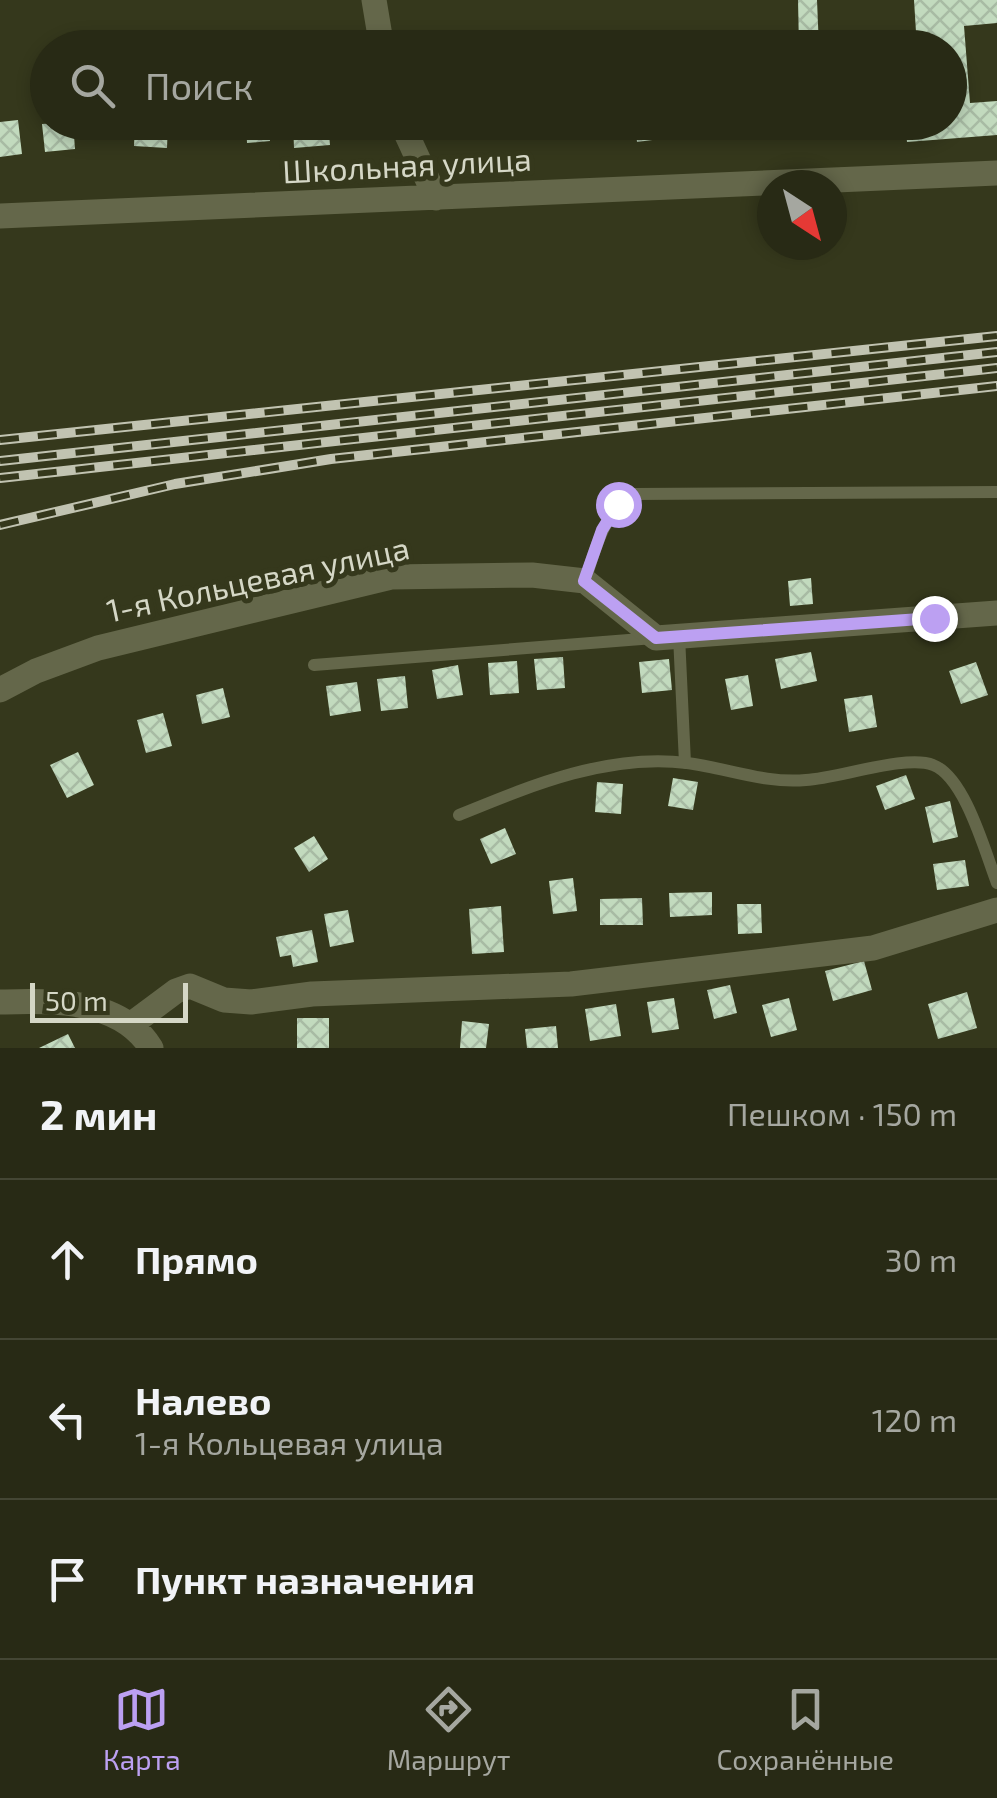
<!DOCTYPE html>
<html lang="ru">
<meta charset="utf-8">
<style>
body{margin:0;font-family:"Exo 2",sans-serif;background:#343622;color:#f1f3f6}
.compass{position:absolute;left:757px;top:170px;width:90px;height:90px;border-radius:50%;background:#282a15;box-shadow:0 5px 15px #0003;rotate:144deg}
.scale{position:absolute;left:30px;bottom:25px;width:158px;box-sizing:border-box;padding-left:10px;border:5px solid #d5d7c6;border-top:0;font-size:28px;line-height:35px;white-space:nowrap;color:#d5d7c6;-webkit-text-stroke:8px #35381c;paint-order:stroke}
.stop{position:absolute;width:30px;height:30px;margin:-22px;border:8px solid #bca0f2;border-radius:50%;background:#fff}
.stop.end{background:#bca0f2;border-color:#fff;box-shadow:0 2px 10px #0008}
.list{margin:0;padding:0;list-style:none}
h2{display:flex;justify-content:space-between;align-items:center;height:130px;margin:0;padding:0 40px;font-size:42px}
h2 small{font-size:32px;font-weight:400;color:#a5a7a0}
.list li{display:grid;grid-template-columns:65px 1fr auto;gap:30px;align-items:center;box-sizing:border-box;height:160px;padding:0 40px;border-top:2px solid #444634}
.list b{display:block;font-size:38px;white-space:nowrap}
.list p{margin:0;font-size:32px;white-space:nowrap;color:#a5a7a0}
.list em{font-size:32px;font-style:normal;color:#a5a7a0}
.icon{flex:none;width:55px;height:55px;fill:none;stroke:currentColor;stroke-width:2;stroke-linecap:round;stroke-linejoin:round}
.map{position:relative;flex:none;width:997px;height:1048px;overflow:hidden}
.search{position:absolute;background:#282a15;box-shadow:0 5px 15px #0003;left:30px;right:30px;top:30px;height:110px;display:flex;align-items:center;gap:25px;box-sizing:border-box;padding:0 35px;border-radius:55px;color:#a5a7a0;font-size:38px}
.sheet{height:610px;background:#282a15}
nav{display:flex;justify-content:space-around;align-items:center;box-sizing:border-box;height:140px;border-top:2px solid #444634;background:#282a15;font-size:28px;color:#a5a7a0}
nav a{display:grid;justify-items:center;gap:5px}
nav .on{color:#bca0f2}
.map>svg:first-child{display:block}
.building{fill:url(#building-cross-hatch)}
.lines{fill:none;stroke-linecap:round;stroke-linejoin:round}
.lane{stroke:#64674a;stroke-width:12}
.street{stroke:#64674a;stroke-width:25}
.rail-casing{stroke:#c1c3b1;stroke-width:10}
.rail{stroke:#35381c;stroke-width:6;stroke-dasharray:19;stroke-linecap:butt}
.route{stroke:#bca0f2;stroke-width:12}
.labels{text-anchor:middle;stroke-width:10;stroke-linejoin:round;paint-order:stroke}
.street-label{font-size:32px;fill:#d5d7c6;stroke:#35381c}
</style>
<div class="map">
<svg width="997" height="1048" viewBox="0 0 997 1048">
<defs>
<pattern id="building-cross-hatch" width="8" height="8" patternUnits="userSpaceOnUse" patternTransform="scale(2.5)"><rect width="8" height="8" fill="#c2dabe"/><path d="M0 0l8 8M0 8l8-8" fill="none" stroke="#a8bba4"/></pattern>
</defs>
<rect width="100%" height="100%" fill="#35381c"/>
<!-- building -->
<path class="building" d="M798,0H817L819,48H799Z
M914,0H997V23L964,26L970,103L997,101V135L907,142L905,122H950V48H917Z
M466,38V48H438L437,39Z
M18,120L22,154L0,157V122Z
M73,122L75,149L45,152L42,124Z
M135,122H168L167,148L134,146Z
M211,122H236L237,128L212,131Z
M246,122H268L270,141L247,143Z
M293,122H328L330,145L294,148Z
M524,122H552V131H524Z
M635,122H658L660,139L637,142Z
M811,578L813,604L790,606L788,581Z
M811,652L817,681L781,689L775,659Z
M563,657L565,688L537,690L534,659Z
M669,659L672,690L642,693L639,662Z
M517,661L519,693L490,695L488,663Z
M976,662L988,695L961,704L949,671Z
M458,665L463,695L437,699L432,670Z
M748,675L753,706L731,710L725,679Z
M405,676L408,708L381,711L377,679Z
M357,682L361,711L330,716L326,686Z
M223,688L230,717L202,724L196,695Z
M872,695L877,727L849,732L844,699Z
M163,713L172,746L146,753L137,720Z
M78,752L94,785L67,798L50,765Z
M906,775L915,799L885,810L876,786Z
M673,778L698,782L693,810L668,806Z
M597,782L623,784L621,814L595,812Z
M950,801L958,837L933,843L925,807Z
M505,828L516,854L491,864L480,839Z
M314,836L328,859L309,872L294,848Z
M965,860L969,886L937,890L933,864Z
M573,878L577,911L553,914L549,881Z
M712,892V915L670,917L669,893Z
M642,898L643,925H600V899Z
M737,904H761L762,933L738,934Z
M501,906L504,952L472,954L469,909Z
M348,910L354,942L330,947L324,914Z
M312,930L318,962L293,967L291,955L280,957L276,937Z
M864,961L872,990L833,1001L825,971Z
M730,985L737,1013L714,1019L707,990Z
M967,992L977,1028L938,1039L928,1004Z
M674,998L679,1029L652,1033L647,1002Z
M789,998L797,1030L771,1037L762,1005Z
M616,1004L621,1036L590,1041L585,1009Z
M297,1018H329V1048H297Z
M462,1021L489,1024L486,1048H460Z
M556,1026L558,1048H527L525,1029Z
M68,1034L75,1048H39Z"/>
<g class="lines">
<!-- lane -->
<path class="lane" d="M585,581C596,547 603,514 634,494L997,492
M679,636L685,763
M314,665L654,638
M459,815C530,786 608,753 687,763C727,768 765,784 806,780C839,778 907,754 933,765C965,777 985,852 997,883"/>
<!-- street -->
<path class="street" d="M374,0L382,48
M401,122L436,198
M0,216L997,173
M0,690L36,671L98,648L391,577L532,575L585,581L656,638L997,613
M0,1002C53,1001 120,998 151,1048
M133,1023L176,991L190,986L224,1000L251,1002L312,994L571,984L873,948L997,910"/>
<!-- rail casing -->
<g class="rail-casing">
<path id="rail" d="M0,440L997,336
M0,461L997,352
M0,478L997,368
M0,525L175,484L331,459L997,386"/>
</g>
<!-- rail -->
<use href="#rail" class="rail"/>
</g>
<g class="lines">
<!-- route -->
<path class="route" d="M618,504L602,530L584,581L656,638L934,618"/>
</g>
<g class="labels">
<!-- street labels -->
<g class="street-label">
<text transform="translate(407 166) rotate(-3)" y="11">Школьная улица</text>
<text transform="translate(258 580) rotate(-12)" y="11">1-я Кольцевая улица</text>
</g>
</g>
</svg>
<svg class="compass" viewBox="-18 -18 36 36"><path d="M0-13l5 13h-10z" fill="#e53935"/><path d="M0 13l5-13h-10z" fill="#a5a7a0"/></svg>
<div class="scale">50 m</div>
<div class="stop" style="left:618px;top:504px"></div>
<div class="stop end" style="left:934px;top:618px"></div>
<div class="search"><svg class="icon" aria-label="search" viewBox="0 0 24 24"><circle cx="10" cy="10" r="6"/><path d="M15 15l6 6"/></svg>Поиск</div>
</div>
<section class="sheet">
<h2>2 мин<small>Пешком · 150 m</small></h2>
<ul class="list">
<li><svg class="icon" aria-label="ahead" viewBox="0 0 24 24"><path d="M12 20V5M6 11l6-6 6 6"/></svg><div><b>Прямо</b></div><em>30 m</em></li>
<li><svg class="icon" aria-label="left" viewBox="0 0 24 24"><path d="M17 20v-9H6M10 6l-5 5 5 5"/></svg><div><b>Налево</b><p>1-я Кольцевая улица</p></div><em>120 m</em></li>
<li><svg class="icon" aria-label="arrive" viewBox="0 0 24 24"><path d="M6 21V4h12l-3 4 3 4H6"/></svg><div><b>Пункт назначения</b></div></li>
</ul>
</section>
<nav>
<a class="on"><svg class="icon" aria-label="map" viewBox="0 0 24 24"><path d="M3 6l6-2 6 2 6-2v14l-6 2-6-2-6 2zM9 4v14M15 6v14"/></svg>Карта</a>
<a><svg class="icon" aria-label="directions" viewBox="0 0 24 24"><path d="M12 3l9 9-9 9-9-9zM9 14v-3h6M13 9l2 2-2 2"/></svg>Маршрут</a>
<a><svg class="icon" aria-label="saved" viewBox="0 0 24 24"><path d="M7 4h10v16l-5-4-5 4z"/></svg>Сохранённые</a>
</nav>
